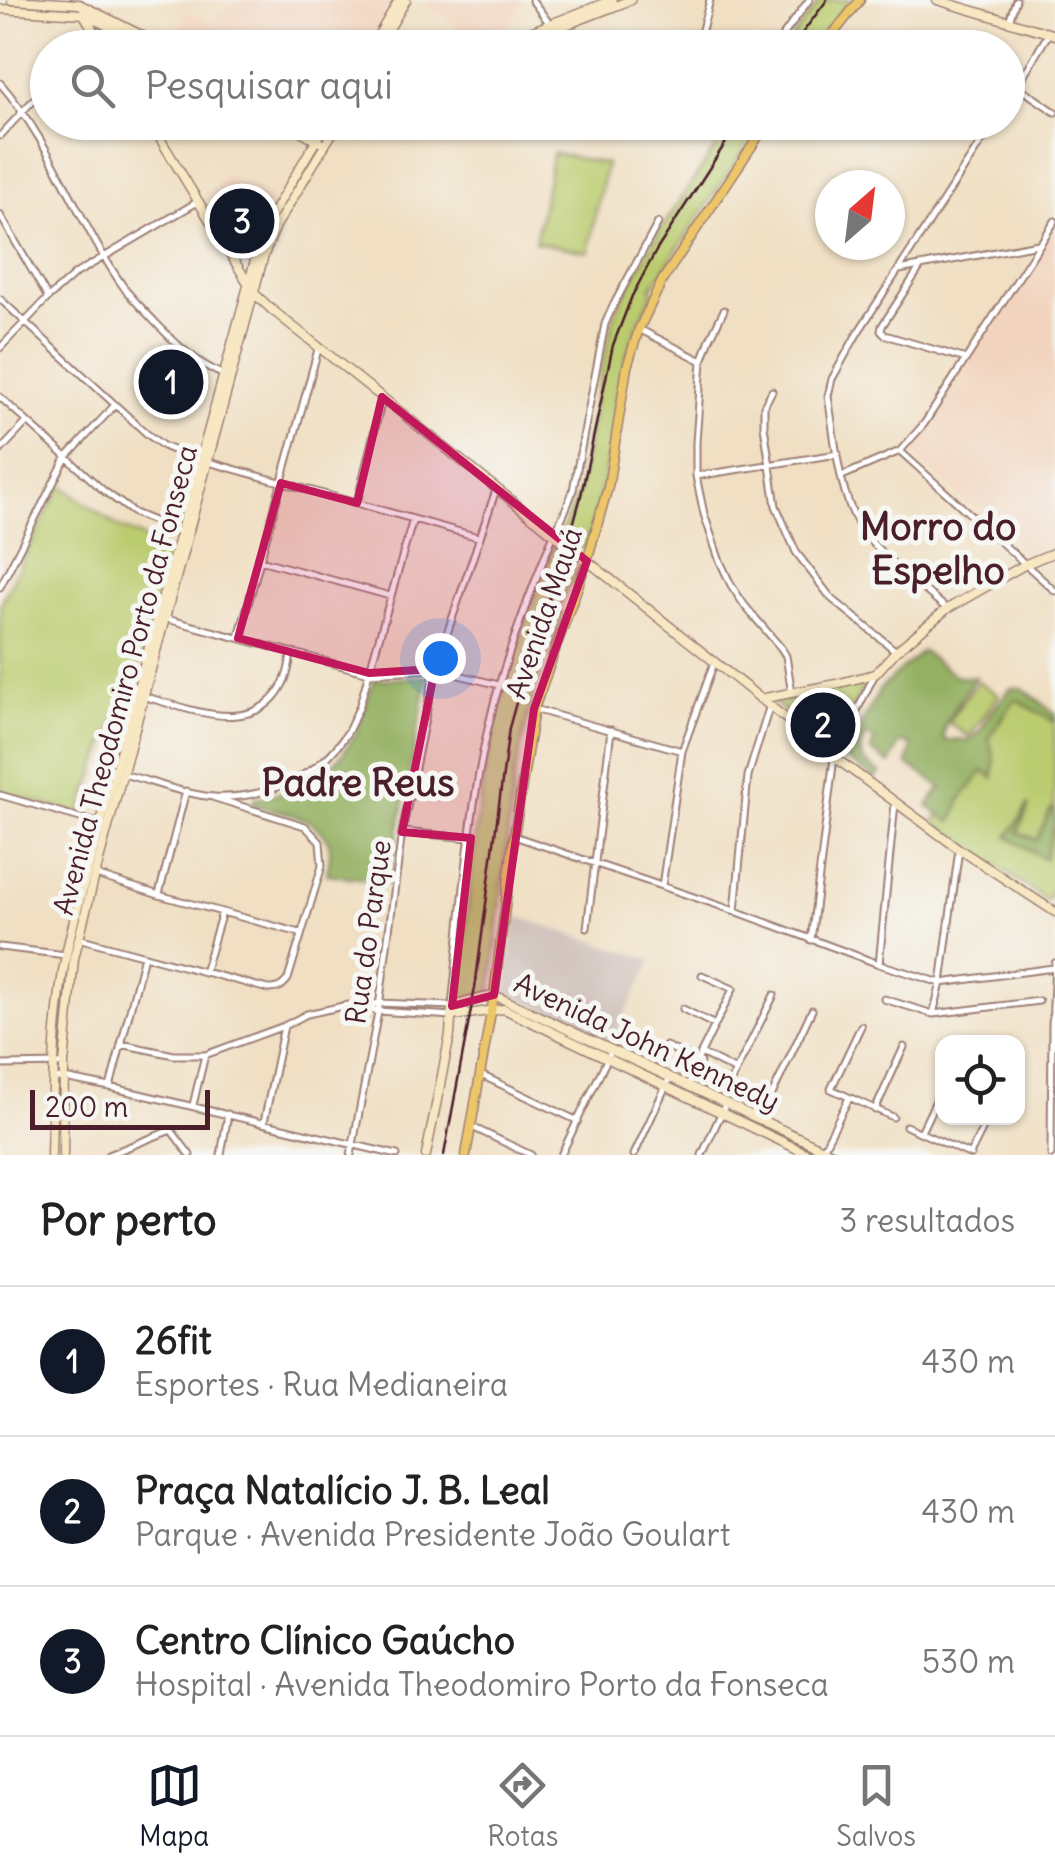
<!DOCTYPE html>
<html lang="pt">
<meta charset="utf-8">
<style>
body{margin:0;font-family:Delius,sans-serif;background:#f2f2f2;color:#222}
.controls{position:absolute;right:30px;bottom:30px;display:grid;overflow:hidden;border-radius:20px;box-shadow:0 2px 8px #0004}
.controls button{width:90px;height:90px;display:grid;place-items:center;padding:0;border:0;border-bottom:2px solid #e0e0e0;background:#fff;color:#222;font:50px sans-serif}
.compass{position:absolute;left:815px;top:170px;width:90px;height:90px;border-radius:50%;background:#fff;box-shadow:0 2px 8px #0004;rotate:28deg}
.scale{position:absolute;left:30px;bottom:25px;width:180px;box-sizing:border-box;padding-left:10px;border:5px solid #4a1f2b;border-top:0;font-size:28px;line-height:35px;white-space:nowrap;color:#4a1f2b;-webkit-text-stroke:8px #f6f6f2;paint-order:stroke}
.you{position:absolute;left:440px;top:658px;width:35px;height:35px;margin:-25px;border:8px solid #fff;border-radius:50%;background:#1a73e8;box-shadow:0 0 0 15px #1a73e833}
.badge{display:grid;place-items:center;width:65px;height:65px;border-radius:50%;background:#111827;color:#fff;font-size:32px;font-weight:700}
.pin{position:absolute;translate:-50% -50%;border:5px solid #fff;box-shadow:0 2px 10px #0006}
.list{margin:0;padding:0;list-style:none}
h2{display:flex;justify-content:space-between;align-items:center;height:130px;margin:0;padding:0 40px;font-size:42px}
h2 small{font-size:32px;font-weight:400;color:#767676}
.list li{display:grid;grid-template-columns:65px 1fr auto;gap:30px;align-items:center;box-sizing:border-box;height:150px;padding:0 40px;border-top:2px solid #e0e0e0}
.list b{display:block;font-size:38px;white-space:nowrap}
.list p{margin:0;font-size:32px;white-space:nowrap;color:#767676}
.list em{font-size:32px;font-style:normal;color:#767676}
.icon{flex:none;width:55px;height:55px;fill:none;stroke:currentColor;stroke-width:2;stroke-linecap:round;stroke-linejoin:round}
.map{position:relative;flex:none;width:1055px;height:1155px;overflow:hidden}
.search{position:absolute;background:#fff;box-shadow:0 2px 8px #0004;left:30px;right:30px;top:30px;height:110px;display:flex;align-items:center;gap:25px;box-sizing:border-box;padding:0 35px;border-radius:55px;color:#767676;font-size:38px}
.sheet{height:580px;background:#fff}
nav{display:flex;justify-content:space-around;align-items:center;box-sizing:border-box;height:140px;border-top:2px solid #e0e0e0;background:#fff;font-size:28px;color:#767676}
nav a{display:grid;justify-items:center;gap:5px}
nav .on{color:#111827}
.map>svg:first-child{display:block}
.built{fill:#f2d4be}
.industrial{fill:#cfc0ba}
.green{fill:#bbcc6f;stroke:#82764d;stroke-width:2.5}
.forest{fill:#94b062;stroke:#6f6846;stroke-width:2.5}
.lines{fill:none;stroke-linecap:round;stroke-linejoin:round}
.street-casing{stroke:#9d7f76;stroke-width:9}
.secondary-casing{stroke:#9d7f76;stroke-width:11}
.primary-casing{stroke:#9d7f76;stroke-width:11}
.street{stroke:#fff;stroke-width:5}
.secondary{stroke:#f7e8c3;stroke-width:8}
.primary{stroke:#ecc669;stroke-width:8}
.rail{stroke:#4a1f2b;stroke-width:2.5}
.marked{fill:#c2185b;fill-opacity:0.2;stroke:#c2185b;stroke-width:8;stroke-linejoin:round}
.labels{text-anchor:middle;stroke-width:10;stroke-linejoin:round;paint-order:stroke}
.street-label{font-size:28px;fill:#4a1f2b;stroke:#f6f6f2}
.district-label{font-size:38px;font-weight:bold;fill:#4a1f2b;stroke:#f6f6f2}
</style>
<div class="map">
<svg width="1055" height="1155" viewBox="0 0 1055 1155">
<rect width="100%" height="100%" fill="#f6f6f2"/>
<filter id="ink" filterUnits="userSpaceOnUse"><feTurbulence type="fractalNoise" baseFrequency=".01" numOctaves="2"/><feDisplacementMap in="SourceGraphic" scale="20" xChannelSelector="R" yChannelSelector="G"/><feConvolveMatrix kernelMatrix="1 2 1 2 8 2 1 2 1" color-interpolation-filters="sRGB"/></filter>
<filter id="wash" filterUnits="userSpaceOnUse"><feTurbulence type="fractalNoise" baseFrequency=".0048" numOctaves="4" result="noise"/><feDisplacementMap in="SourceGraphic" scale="40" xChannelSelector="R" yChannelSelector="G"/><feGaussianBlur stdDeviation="2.25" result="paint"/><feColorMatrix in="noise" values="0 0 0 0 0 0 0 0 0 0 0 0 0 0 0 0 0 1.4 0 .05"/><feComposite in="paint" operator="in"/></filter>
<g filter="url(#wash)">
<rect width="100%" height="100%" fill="#f0dfc2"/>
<!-- built -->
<path class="built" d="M240,0H397L369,47L174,48L168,44L188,12L211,21Z
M418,0H523L499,41L486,46Z
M223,174L277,203L259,235L248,270L207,206Z
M1055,227V545L1028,556L909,450Z"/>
<!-- industrial -->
<path class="industrial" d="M515,916L652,960L611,1043L506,992Z"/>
<!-- green -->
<path class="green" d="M821,0H851L822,34V37L814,47H785Z
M732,123H762L652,287L653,292L636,328L626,357L616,398L603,486L586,546L582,549L561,533L578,494L596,394L614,317L622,298L660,231Z
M553,153L606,164L588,252L535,242Z
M61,485L118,527L158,544L163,552L170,555L154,619L125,712L118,711L79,815L0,791V605Z
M553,546C570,554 580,565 573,584L567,587L559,609L563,615L534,690L514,775L491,990L489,993L461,1001L459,999C468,909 473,818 494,730C508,667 530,606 553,546Z
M866,681L832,747L774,703Z
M978,681L999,695L969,737L948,722Z
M1022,688L1055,713V886L1047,901L934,822Z"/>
<!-- forest -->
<path class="forest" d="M922,651L957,677H975L946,723L943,737L946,741L958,739L969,741L979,733L990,714L1011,688H1022L1055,713V722L1015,699L989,738L995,761L993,778L983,771L961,799L953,820L950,822L928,806L941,787L907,764L912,745L900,742L890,764L871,751L874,739L866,735L859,750L864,762L880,773L875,779L845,758L880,689Z
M428,676L389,882L327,874C328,866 331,856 330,848C324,816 278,811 253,805L254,799L291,791L320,776L342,755L356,733L374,680Z
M1028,805L1029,806L1018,832L1037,840L1051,809L1055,811V827L1053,828L1045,859L1008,837Z"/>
</g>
<g filter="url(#ink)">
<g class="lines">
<!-- street casing -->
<g class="street-casing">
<path id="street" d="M532,0L552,27
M1009,21L1016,0
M82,48L109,29
M697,48L710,0
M774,48L809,0
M0,83C53,144 78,223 125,289C134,301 146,312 156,323C177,345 196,363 224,375
M1017,86L1055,112
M1008,101L1049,33
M0,136L48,84
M0,215L48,298
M921,266L882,326L881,331L885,335L966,359
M899,270L1038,244
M0,299L146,433L163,446L187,456L478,537
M724,310L710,339L702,361L696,442V476L704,514L719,559L731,585L745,606L781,648L786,656L792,694
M639,329L702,361
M0,348L48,298L75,274L199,201
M772,391L764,406V426L776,506L796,552L831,598L896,651
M0,397L104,491L134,513L180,532
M0,451L27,422
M900,451L1055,591
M696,476L838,454
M842,476L900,451L924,424L1055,221
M357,503L382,399
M260,560L390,596
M0,587L66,458L114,406
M947,609C921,586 881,557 862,530C838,495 835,437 828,396L832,379L857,334L994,122
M167,619L369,673L435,669L499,685
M239,637L319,346
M143,696C190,709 261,741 286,677C289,670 290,661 291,653
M534,709L682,751
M123,774C151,781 186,795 215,797C262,799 318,778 345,736C351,728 354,717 359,708L413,519
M0,795L101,824
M402,832L471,838
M514,836L735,911L879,964L941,983L1053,968
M96,875L159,895L300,933
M662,886L682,751L714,663
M159,894L186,791
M735,911L748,776L769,708
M587,928L611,730
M78,938L268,989C278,989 282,987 288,979L322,866L320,842L305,826L212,797
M811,940L834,757L875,674
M0,947L66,955
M879,964L895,803
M204,973L222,912
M884,999L933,1014L1039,1001
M365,1007L379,1003L452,1006C464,898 469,786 500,682C514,636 531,591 549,546C557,527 567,510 573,490L605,324L613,306L658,223
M683,1009L715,1025
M933,1014L941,983L959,849
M861,1026L831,1089L893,1117
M121,1044L174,1055H205L284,1026L307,1014L348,1005L365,1007L378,1011L452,1016
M666,1046L700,1062L688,1085
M701,1053L736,1071
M697,1061L733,989L702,975
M0,1065L64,1064
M481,1075L578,1121
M53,1079L64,1078L110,1087L397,1155
M110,1087L144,956
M726,1091L774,995
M193,1105L205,1055
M875,1110L904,1047
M760,1120L812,1010
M264,1122L284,1026
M906,1126L971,1155
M472,1127L531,1155
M921,1132L942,1088
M970,1154L988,1118
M108,1155L171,1130L190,1155
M221,1155L228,1114
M351,1155L379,1007L402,832L435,669L496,490
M561,1155L612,1049
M634,1155L670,1077
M702,1155L726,1103
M820,1155L848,1100
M1051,1155L1052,1026L1055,963"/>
</g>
<!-- secondary casing -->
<g class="secondary-casing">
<path id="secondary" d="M12,0L79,4L167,48
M937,0L1055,35
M0,9L84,14L151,48
M83,13L104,48
M371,48L399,0
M378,48L406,0
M489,48L612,0
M506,48L631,0
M150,122L254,293L271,309L834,757L959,849L1055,912
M285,122L320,142
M304,122L324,131
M760,699L836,684L875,674L896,651L947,609L1026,564L1055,552
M452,1016L504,1009L810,1155
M51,1155C53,1089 53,1021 66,955C71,928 80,900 87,873L257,253L273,213L327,122
M63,1155L64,1064L74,958L95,875L264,255L276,226L339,122
M426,1155L450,1035L452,1006L494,995L836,1155"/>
</g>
<!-- primary casing -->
<g class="primary-casing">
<path id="primary" d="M822,48L860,0
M466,1155L494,995L514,836L534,709L587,561L608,487L627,367L639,329L662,281L768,122"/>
</g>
<!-- street -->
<use href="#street" class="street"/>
<!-- secondary -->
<use href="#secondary" class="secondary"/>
<!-- primary -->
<use href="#primary" class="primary"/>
<!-- rail -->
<path class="rail" d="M791,48L827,0
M444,1155L475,988L509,728L527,663L566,550L580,500L613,345L632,296L656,251L739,122"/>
</g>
</g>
<!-- marked area -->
<path class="marked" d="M382,397L587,561L534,709L494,995L452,1006L471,838L402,832L435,669L369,673L238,638L281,483L357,503Z"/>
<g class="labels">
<!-- street labels -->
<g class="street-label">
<text transform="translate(544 613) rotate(-71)" y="10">Avenida Mauá</text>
<text transform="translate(125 680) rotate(-75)" y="10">Avenida Theodomiro Porto da Fonseca</text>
<text transform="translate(368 932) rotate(-82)" y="10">Rua do Parque</text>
<text transform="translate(647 1042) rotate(25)" y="10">Avenida John Kennedy</text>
</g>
<!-- district labels -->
<g class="district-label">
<text x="938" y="540">Morro do<tspan x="938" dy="44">Espelho</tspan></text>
<text x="358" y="796">Padre Reus</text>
</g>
</g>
</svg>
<div class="controls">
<button><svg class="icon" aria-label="locate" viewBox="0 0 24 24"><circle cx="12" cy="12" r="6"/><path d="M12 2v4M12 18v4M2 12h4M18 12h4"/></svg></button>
</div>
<svg class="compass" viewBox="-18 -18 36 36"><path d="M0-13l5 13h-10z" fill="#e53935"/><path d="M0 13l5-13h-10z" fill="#767676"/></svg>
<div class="scale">200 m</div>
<div class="you"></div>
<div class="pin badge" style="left:171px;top:382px">1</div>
<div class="pin badge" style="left:823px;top:725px">2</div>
<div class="pin badge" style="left:242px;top:221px">3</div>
<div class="search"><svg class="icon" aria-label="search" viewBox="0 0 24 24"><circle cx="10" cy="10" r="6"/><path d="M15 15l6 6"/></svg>Pesquisar aqui</div>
</div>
<section class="sheet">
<h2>Por perto<small>3 resultados</small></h2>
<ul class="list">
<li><span class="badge">1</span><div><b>26fit</b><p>Esportes · Rua Medianeira</p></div><em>430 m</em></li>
<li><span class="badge">2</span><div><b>Praça Natalício J. B. Leal</b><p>Parque · Avenida Presidente João Goulart</p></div><em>430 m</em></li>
<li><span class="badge">3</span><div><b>Centro Clínico Gaúcho</b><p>Hospital · Avenida Theodomiro Porto da Fonseca</p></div><em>530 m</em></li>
</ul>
</section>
<nav>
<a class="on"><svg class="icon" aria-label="map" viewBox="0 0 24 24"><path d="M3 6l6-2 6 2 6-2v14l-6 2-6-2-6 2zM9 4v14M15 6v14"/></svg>Mapa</a>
<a><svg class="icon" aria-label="directions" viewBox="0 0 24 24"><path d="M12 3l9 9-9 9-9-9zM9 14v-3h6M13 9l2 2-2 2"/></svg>Rotas</a>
<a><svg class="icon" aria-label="saved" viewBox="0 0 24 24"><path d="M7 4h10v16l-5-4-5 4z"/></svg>Salvos</a>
</nav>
